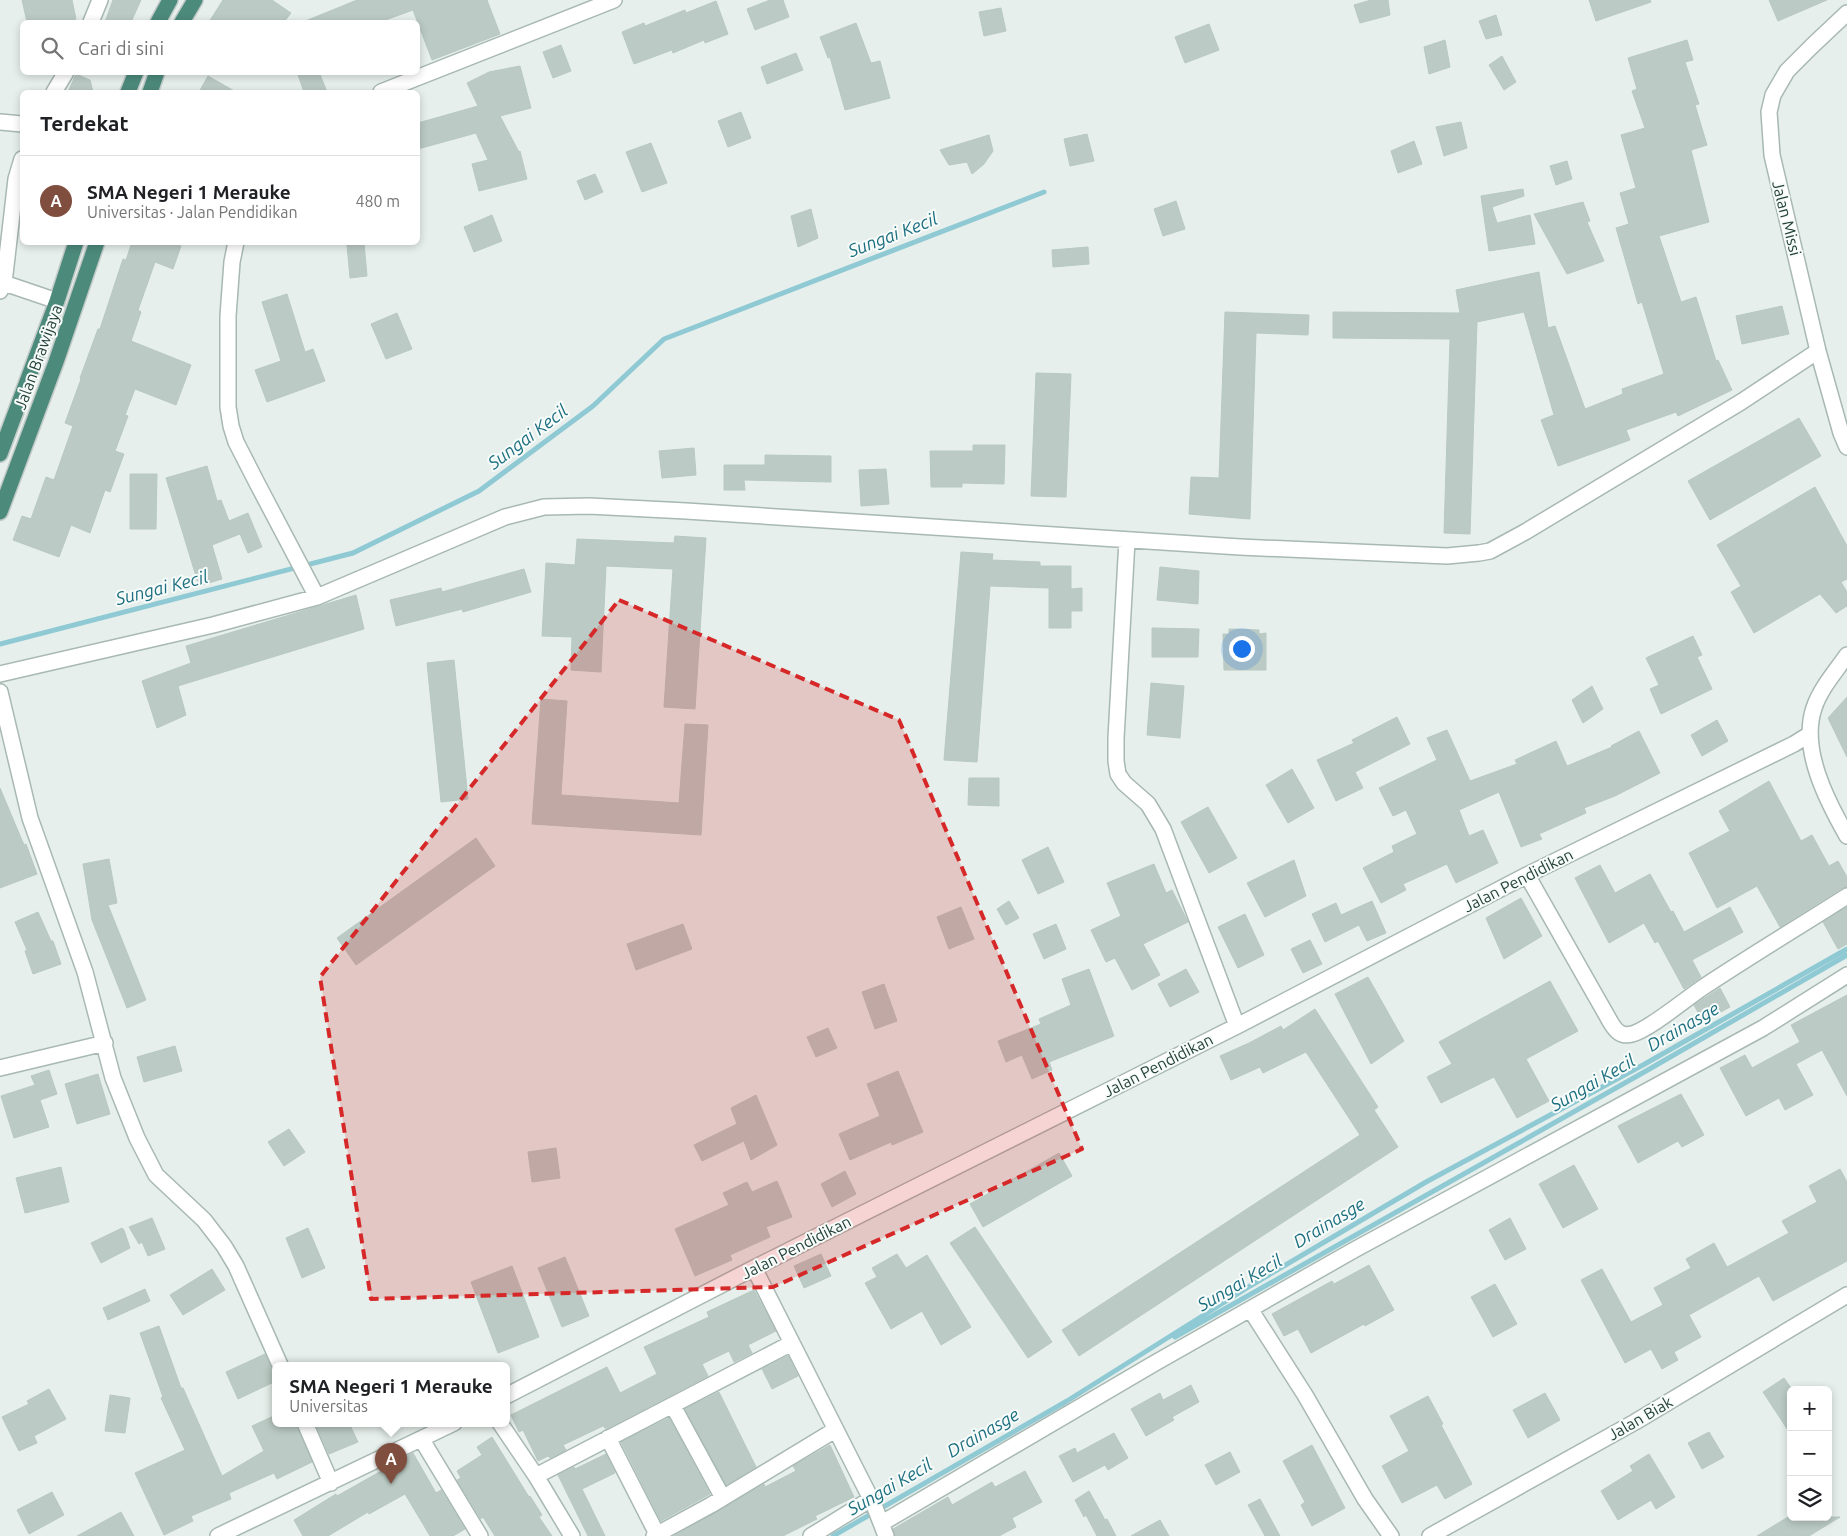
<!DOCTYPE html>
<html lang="id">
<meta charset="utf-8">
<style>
body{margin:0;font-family:Ubuntu,sans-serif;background:#f2f2f2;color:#202124}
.controls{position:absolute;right:15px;bottom:15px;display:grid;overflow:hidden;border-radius:8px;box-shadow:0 2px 8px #0003}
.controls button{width:45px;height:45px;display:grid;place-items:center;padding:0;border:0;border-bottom:1px solid #e0e0e0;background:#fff;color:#202124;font:25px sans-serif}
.you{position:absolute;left:1241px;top:648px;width:18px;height:18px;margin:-12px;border:4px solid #fff;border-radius:50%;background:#1a73e8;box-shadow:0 0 0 8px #1a73e833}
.badge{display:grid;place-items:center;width:32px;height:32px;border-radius:50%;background:#7f4e3f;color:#fff;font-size:16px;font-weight:700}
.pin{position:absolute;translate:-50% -41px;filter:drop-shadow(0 1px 2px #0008)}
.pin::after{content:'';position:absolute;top:26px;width:18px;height:15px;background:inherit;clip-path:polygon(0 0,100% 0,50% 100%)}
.popup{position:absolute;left:272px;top:1362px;width:238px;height:65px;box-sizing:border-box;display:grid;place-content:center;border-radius:8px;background:#fff;filter:drop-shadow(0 1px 4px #0005);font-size:16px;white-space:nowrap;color:#757577}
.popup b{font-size:19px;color:#202124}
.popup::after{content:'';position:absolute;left:50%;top:100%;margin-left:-10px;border:10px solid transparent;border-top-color:#fff}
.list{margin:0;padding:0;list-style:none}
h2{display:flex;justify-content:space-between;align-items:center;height:65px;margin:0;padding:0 20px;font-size:21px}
h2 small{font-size:16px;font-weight:400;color:#757577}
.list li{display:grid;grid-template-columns:32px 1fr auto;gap:15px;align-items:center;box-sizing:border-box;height:90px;padding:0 20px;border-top:1px solid #e0e0e0}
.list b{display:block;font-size:19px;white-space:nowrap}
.list p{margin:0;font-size:16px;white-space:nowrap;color:#757577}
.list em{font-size:16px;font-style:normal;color:#757577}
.icon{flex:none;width:28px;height:28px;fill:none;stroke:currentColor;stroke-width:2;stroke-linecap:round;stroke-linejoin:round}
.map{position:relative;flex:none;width:1847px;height:1536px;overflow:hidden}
.search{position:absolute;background:#fff;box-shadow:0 2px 8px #0003;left:20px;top:20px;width:400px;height:55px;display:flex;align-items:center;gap:12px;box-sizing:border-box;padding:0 18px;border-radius:8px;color:#757577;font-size:19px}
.panel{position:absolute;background:#fff;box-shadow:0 2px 8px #0003;left:20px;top:90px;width:400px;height:155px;border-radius:8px}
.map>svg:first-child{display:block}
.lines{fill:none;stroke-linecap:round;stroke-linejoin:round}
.stream{stroke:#8ec9d4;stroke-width:5}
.building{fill:#bbcac4;stroke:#b8c9c2}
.minor-casing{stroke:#a8b8b2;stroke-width:18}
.trunk-casing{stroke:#c2cac8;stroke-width:18}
.minor{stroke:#fff;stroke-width:15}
.trunk{stroke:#4c8a7c;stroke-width:15}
.marked{fill:#d62828;fill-opacity:0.2;stroke:#d62828;stroke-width:4;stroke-dasharray:10 6;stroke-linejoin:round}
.labels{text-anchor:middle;stroke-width:4;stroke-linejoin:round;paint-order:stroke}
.street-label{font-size:16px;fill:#24423a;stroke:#f7fbf9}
.water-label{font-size:18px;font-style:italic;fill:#1c6f80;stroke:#f7fbf9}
</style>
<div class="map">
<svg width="1847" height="1536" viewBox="0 0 1847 1536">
<rect width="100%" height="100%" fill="#e6efeb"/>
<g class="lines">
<!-- stream -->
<path class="stream" d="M0,644L353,553L479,491L593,406L664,339L1044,192
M1175,1337L1646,1071L1847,955
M833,1536L1067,1401L1250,1286L1426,1182L1643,1065L1847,949"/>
</g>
<!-- building -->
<path class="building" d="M22,0H72L76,19L61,22H27Z
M113,0H141L131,22H105Z
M223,0H272L291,13L284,22H209Z
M357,0H487L500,34L432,60L413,10L380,22H303Z
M770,0H783L789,17L755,30L747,9Z
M1371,0H1388L1390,15L1360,23L1354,5Z
M1589,0H1650L1651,2L1596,21Z
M1769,0H1827L1778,21Z
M716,1L728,34L705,43L704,40L673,53L672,50L634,64L622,32L644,23L645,26L685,10L686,13Z
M1001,8L1006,31L984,36L979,12Z
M1496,15L1502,35L1486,39L1479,21Z
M856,23L871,63L880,61L890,98L845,110L830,57L828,58L820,37Z
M1209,24L1219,50L1185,63L1175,37Z
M1445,40L1450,67L1429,74L1424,47Z
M1687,40L1693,60L1685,62L1699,104L1695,105L1707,145L1691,150L1709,222L1659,236L1681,302L1696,297L1716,361L1718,360L1732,390L1678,416L1676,412L1626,430L1630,440L1558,466L1541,420L1554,415L1524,312L1477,322L1470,534L1444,533L1450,339L1333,338V312L1460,313L1456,290L1539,272L1548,328L1555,326L1585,409L1623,394L1622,389L1664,374L1642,302L1638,304L1616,228L1629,224L1620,193L1636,188L1621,135L1645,128L1632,91L1637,89L1628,58Z
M561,45L571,71L553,78L543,52Z
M796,53L803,70L767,84L761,67Z
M1502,56L1516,82L1504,90L1489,65Z
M520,66L531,108L500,116L519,152L520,151L527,179L479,191L472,164L488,160L476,133L418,149V123L478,106L467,83L489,72Z
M297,72H319L327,92H304Z
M76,74L90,80L93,92H68Z
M208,76L236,92H199Z
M741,112L751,138L728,147L718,121Z
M1461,122L1467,148L1444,156L1436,127Z
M1087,134L1094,161L1070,166L1064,139Z
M989,135L993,151L984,164L972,174L967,162L949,165L940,150Z
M1414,141L1422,164L1398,173L1391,151Z
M651,143L667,183L642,192L626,152Z
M1567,161L1572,179L1556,185L1550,166Z
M595,174L603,192L585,200L577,181Z
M1523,189L1524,196L1492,207L1497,223L1530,215L1535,244L1489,251L1481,196Z
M1176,201L1185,229L1163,236L1154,209Z
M1583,202L1590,221L1587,222L1604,261L1567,274L1534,214Z
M811,209L818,238L798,247L791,216Z
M492,215L502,241L474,252L464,227Z
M132,242H172L181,246L173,269L155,262L138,310L141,312L131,341L191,365L176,405L135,389L125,415L128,416L115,451L124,454L110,492L105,490L90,533L71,525L59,557L13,540L22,516L31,519L46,477L54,480L73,426L65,423L81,379L80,378L98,329H100L123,259L126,260Z
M364,243L367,276L350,278L347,245Z
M1088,247L1089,264L1053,267L1052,250Z
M287,294L305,352L313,349L325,381L267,402L255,370L281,361L262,302Z
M1782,306L1789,334L1742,344L1736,316Z
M1225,312L1309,315L1308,335L1256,333L1250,519L1189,514L1191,477L1219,478Z
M397,313L412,349L386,359L371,324Z
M1036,373L1071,374L1066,497L1031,496Z
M1799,418L1821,456L1710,520L1688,481Z
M973,445H1005L1004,484L962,483V487H931L930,451H973Z
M694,448L696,475L662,478L659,451Z
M765,455L831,456V482L744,480L745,490H724V465H765Z
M207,466L217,501L221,500L229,521L248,513L262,547L248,553L240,534L212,545L222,579L199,586L166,478Z
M886,469L889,504L861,506L859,470Z
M130,474H157L156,529H130Z
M1815,487L1847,546V579L1841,582L1847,592V606L1836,613L1820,594L1754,633L1731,592L1741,586L1717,545Z
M675,536L706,538L695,709L664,707L673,569L606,566L601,672L571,670L572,637L542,636L546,563L575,565L577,539L674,543Z
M961,552L993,554L992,560L1040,562V566H1071V589L1082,588V611H1071V628H1049V588L990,586L977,762L944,760Z
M1160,567L1199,571L1198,604L1157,600Z
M524,569L531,592L463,612L462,609L396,626L390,600L441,588L442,592Z
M356,595L364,629L178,686L186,715L157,728L142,681L191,663L186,646Z
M1152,628L1199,629L1198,657H1152Z
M1229,629L1259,630V634L1266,633V670H1224L1223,634H1229Z
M1693,636L1702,655L1697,657L1712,689L1661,714L1650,689L1659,685L1646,658Z
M454,660L468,799L441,802L427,663Z
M1151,683L1184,686L1180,738L1147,735Z
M1592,686L1603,709L1583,723L1572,700Z
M1847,697V757L1828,718Z
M541,699L567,701L561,795L679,803L685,724L708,725L701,835L532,824Z
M1397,717L1410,744L1355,772L1363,788L1336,801L1317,760L1354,743L1352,740Z
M1717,720L1728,741L1702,756L1691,735Z
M1447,730L1470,781L1517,764L1515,760L1556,741L1567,766L1612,747L1611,746L1639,731L1660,773L1615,796L1584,808L1586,813L1539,834L1542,839L1521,847L1499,792L1459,810L1469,836L1483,830L1498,863L1456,883L1447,864L1403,884L1406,890L1381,903L1363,868L1394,852L1392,846L1417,834L1406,810L1393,816L1379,788L1437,760L1427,738Z
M1292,769L1314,808L1288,823L1266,785Z
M969,778H999V806L968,805Z
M1769,781L1801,841L1812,835L1829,866L1838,861L1847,877V887L1842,888L1780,927L1757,886L1717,908L1689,853L1730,831L1719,811Z
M0,788L24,845L26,844L37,874L0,888Z
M1208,807L1237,858L1209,873L1181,822Z
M476,838L495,866L356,965L337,938Z
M1048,847L1064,882L1038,894L1022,860Z
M109,859L117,903L108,905L146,1000L127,1008L92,920L83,864Z
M1294,860L1306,896L1265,917L1247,883Z
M1154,864L1166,893L1172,890L1188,922L1143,944L1160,975L1132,990L1115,958L1106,962L1091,930L1121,916L1107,883Z
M1600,865L1615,893L1650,874L1671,912L1673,911L1684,932L1730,907L1743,932L1692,960L1701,977L1684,989L1658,941L1655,943L1644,923L1609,943L1575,878Z
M1521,898L1542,936L1504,959L1486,918Z
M1009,901L1019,918L1006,925L997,909Z
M1372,901L1386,933L1367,941L1359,925L1325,942L1312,914L1336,903L1341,915Z
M961,907L974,939L949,949L937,917Z
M1847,907V944L1838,949L1823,922Z
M38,912L51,941H53L61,964L33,974L25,951L27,950L15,922Z
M1245,914L1264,955L1238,968L1218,927Z
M683,924L692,949L636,970L627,944Z
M1056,924L1066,949L1044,959L1033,934Z
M1310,940L1322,964L1303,973L1291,949Z
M1089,969L1114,1036L1049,1062L1052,1070L1032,1079L1022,1055L1006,1062L998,1041L1041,1024L1039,1019L1071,1005L1062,979Z
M1186,969L1199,992L1170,1007L1158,984Z
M1368,977L1404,1041L1371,1064L1335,994Z
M1550,981L1578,1031L1526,1059L1549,1101L1517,1118L1494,1077L1441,1103L1427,1077L1452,1064L1439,1042Z
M884,984L897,1021L875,1029L862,992Z
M1720,988L1730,1007L1703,1022L1694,1005Z
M1847,995V1096L1822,1050L1796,1064L1813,1095L1785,1110L1779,1098L1746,1116L1720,1068L1745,1055L1752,1068L1800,1042L1791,1025Z
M1315,1009L1378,1107L1374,1110L1398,1147L1079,1356L1062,1330L1360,1135L1306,1052L1263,1073L1260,1067L1231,1080L1220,1056L1249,1043L1281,1026L1283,1030Z
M828,1028L837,1048L816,1057L807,1037Z
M175,1046L182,1071L144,1082L137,1057Z
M49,1070L57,1094L40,1100L49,1127L14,1138L1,1096L35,1085L31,1076Z
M898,1071L923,1132L892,1145L891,1142L850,1160L839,1134L880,1116L867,1084Z
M98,1074L110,1114L77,1124L65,1084Z
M1681,1094L1704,1135L1682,1147L1678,1141L1638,1163L1618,1126Z
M756,1095L777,1145L751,1160L744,1141L702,1161L694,1145L737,1124L731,1108Z
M289,1129L305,1152L284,1166L268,1142Z
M556,1148L560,1178L532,1182L528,1152Z
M1059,1153L1072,1176L983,1227L970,1204Z
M1574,1165L1598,1209L1563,1228L1539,1184Z
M61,1167L69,1202L25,1213L16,1178Z
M1840,1169L1847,1182V1261L1773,1301L1759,1276L1689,1315L1701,1337L1674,1352L1678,1360L1662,1369L1651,1349L1625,1363L1581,1280L1602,1269L1631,1322L1663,1305L1654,1288L1691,1268L1686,1259L1714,1243L1727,1267L1789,1233L1782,1221L1817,1202L1809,1186Z
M845,1171L856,1194L832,1207L821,1184Z
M777,1181L792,1217L766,1227L770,1237L730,1255L732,1260L695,1276L675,1229L729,1205L723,1193L747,1182L752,1192Z
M152,1218L165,1249L148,1256L142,1242L139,1244L129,1227Z
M1510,1218L1526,1249L1505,1260L1489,1230Z
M975,1227L1052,1342L1028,1358L950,1243Z
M122,1228L124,1230L130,1248L101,1263L91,1243Z
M308,1228L325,1268L302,1278L286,1238Z
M821,1254L831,1276L804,1288L794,1266Z
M897,1254L906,1268L927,1255L971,1327L941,1345L922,1311L891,1329L865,1283L877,1277L872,1268Z
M565,1257L589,1316L562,1327L538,1268Z
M1369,1265L1394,1310L1365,1326L1364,1324L1311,1353L1298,1329L1284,1336L1272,1314L1332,1281L1334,1284Z
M512,1266L539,1337L498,1353L471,1282Z
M212,1269L225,1290L183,1315L170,1295Z
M1495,1284L1517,1324L1493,1337L1471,1297Z
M145,1289L150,1301L108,1320L103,1308Z
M754,1290L776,1331L748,1345L752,1353L734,1362L729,1351L702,1364L708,1376L606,1429L603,1426L563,1445L566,1450L550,1458L548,1456L538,1461L523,1430L519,1432L511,1415L607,1367L620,1393L657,1374L644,1347L709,1317L707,1312Z
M159,1326L181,1388H183L222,1476L264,1451L252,1426L276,1415V1423H296L312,1462L277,1479L274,1473L229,1493L231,1499L191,1516L193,1521L164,1535L135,1473L185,1450L161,1398L163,1397L140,1333Z
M265,1354L276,1376V1381L238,1399L226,1372Z
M788,1356L798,1376L772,1389L762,1369Z
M1784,1378L1791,1388V1435L1763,1392Z
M1191,1385L1199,1402L1172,1417L1174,1420L1146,1436L1131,1409L1160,1393L1163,1400Z
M49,1389L66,1419L34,1436L37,1443L19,1451L2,1417L29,1404L27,1401Z
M719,1392L756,1467L726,1485L685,1409Z
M1545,1393L1560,1420L1528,1438L1513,1410Z
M110,1395L130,1398L125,1433L105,1431Z
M1428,1396L1443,1424L1441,1425L1472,1484L1445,1499L1437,1485L1402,1503L1382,1466L1409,1451L1390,1416Z
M669,1418L710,1494L661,1521L621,1442Z
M315,1423H349L358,1442L329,1454Z
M1709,1432L1724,1457L1702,1469L1688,1443Z
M1114,1433L1128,1458L1108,1470L1105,1465L1073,1482L1059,1456L1075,1448L1077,1453Z
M492,1437L529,1497L530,1496L542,1515L539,1517L552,1536H495L483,1517L481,1519L457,1480L461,1478L457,1471L482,1455L477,1447Z
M830,1445L854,1497L815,1516L817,1519L783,1536H674L764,1484L765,1487L796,1471L793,1466Z
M1312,1445L1345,1508L1312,1526L1301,1505L1305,1502L1283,1461Z
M1230,1452L1240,1472L1216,1485L1205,1465Z
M413,1453L436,1493L441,1490L465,1529L453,1536H430L405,1494L369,1514L368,1512L328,1536H303L294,1520L336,1494L337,1496Z
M606,1454L615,1473L582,1489L605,1536H588L558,1475L574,1467L575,1469Z
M1649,1454L1675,1497L1656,1509L1651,1500L1618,1520L1601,1491L1633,1471L1630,1466Z
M1025,1471L1042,1502L1012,1518L1016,1527L999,1536H895L893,1529L948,1497L952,1505L992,1482L995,1487Z
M1089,1491L1105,1520L1107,1519L1116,1536H1097L1086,1515L1084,1517L1075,1500Z
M52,1492L64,1515L29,1534L17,1510Z
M1260,1499L1280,1536H1265L1248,1505Z
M121,1512L134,1536H77Z
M1788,1517H1840L1809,1536H1757Z
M1160,1520L1169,1536H1131Z"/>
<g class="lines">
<!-- minor casing -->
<g class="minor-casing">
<path id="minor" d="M1847,13L1812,46L1787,71L1773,95L1769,112L1772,155L1818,351L1841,433L1847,447
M91,22L100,0
M54,92L66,72
M381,92L614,0
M0,122L22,124
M236,242L232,262L228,316V407L231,426L236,442L258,485L317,597
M4,283L57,301
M0,291L4,283L16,179L22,159
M1127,540L1116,738V761L1118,774L1124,783L1148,804L1163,829L1237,1026
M1847,655C1836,671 1820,689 1814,708C1800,749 1827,801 1847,836
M0,674L213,625L317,597L505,517L544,507L589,506L686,511L1240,547L1447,556L1479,553L1490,551L1525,532L1741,402L1818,351
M0,692L30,818L85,972L113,1078L137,1138L156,1175L204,1220L224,1246L236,1266L280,1365
M1527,875L1611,1023C1616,1031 1621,1037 1632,1034C1649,1030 1688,997 1705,986C1752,955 1800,926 1847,896
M0,1068L105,1043
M754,1268L874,1505L886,1536
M1250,1309L1305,1395L1365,1499L1391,1536
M506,1396L754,1268L1237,1026L1527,875L1794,744L1810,734
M673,1406L723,1498
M305,1423L331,1483
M500,1423L536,1476L572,1536
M608,1438L657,1534
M422,1440L480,1536
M536,1476L792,1343
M882,1523L1155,1363L1354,1250L1763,1028L1847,975
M218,1536L454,1423
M654,1536L711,1505L835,1430
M811,1536L871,1499
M1430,1536L1635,1422L1847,1295"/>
</g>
<!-- trunk casing -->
<g class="trunk-casing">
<path id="trunk" d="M158,22L170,0
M182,22L195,0
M128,92L136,72
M150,92L157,72
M0,454L57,301L76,242
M0,512L56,362L97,242"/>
</g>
<!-- minor -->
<use href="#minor" class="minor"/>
<!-- trunk -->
<use href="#trunk" class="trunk"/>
</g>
<!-- marked area -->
<path class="marked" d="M619,600L899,720L1082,1149L773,1287L371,1299L320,977Z"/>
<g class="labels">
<!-- street labels -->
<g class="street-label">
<text transform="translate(1787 218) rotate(76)" y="6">Jalan Missi</text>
<text transform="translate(38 357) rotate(-70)" y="6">Jalan Brawijaya</text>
<text transform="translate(1518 880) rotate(-27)" y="6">Jalan Pendidikan</text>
<text transform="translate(1158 1065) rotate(-27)" y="6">Jalan Pendidikan</text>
<text transform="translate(796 1247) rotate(-27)" y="6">Jalan Pendidikan</text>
<text transform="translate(1640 1418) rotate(-30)" y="6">Jalan Biak</text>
</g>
<!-- water labels -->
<g class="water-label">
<text transform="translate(893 235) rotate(-21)" y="6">Sungai Kecil</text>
<text transform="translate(528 437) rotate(-37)" y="6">Sungai Kecil</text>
<text transform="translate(162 588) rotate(-14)" y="6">Sungai Kecil</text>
<text transform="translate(1683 1027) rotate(-30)" y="6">Drainasge</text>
<text transform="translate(1593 1083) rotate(-30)" y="6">Sungai Kecil</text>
<text transform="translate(1329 1223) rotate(-31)" y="6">Drainasge</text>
<text transform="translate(1240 1283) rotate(-30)" y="6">Sungai Kecil</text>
<text transform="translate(983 1433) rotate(-30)" y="6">Drainasge</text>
<text transform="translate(890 1487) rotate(-30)" y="6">Sungai Kecil</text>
</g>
</g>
</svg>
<div class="controls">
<button>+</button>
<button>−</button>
<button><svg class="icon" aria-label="layers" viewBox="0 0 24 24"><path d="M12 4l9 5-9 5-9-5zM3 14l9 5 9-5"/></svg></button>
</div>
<div class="you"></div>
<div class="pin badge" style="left:391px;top:1484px">A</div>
<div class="popup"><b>SMA Negeri 1 Merauke</b>Universitas</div>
<div class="search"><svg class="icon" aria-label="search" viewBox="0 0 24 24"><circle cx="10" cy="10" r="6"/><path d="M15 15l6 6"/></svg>Cari di sini</div>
<section class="panel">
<h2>Terdekat<small></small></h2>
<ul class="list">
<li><span class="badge">A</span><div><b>SMA Negeri 1 Merauke</b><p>Universitas · Jalan Pendidikan</p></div><em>480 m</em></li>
</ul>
</section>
</div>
